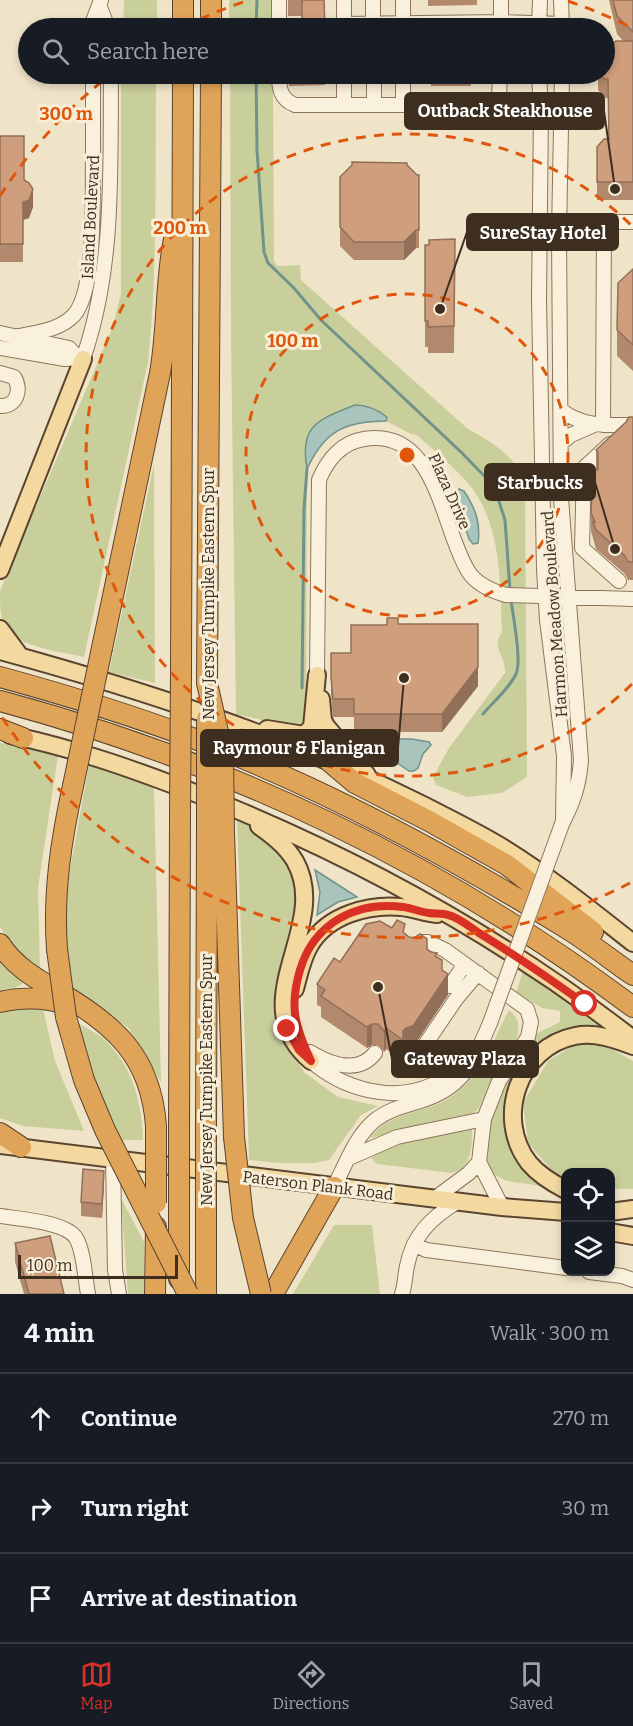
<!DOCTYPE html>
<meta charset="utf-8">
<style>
body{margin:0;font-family:Bitter,serif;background:#20242c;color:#f1f3f6}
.controls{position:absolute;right:18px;bottom:18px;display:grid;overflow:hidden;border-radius:12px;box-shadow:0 3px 9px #0003}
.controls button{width:54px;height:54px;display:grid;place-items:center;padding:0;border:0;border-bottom:2px solid #363941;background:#171b24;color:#f1f3f6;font:30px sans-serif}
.scale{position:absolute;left:18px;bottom:15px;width:160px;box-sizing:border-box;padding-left:6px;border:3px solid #3d2e20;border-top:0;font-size:16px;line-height:21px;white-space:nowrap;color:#3d2e20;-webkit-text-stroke:4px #f7eed8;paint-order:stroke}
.stop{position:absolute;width:18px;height:18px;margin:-14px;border:4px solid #d93025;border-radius:50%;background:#fff}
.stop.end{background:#d93025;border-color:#fff;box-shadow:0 2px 6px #0008}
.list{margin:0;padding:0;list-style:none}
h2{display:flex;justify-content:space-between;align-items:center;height:78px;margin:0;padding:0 24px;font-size:26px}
h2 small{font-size:20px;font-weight:400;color:#9ea1a6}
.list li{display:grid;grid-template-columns:39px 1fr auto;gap:18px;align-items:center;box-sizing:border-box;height:90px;padding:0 24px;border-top:2px solid #363941}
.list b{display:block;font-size:22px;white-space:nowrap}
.list em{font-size:20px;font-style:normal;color:#9ea1a6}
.icon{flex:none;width:33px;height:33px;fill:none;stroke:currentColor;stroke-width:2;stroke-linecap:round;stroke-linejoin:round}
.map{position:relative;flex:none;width:633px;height:1294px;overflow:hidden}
.search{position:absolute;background:#171b24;box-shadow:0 3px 9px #0003;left:18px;right:18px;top:18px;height:66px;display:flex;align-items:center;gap:15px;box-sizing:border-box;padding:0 21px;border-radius:33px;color:#9ea1a6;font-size:22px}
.sheet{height:348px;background:#171b24}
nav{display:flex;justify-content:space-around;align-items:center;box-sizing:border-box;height:84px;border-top:2px solid #363941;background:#171b24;font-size:16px;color:#9ea1a6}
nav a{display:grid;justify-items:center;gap:3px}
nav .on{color:#d93025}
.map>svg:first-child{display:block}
.green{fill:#c9cf9b}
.water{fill:#a9c4bc;stroke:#6f938a;stroke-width:1.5}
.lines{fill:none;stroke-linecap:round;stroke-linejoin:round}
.stream{stroke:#6f938a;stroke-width:3}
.minor-casing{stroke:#8d765c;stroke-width:16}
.major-casing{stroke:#5b4430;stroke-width:20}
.highway-casing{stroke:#5b4430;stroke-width:22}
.minor{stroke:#faf1dc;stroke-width:14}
.major{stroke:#f3d9a0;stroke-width:16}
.highway{stroke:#e0a458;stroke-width:20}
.minor-bridge-casing{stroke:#8d765c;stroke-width:16;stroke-linecap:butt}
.highway-bridge-casing{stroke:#5b4430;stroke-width:22;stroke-linecap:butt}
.minor-bridge{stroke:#faf1dc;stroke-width:14}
.highway-bridge{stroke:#e0a458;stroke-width:20}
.wall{fill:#b2896c}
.shaded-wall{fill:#916f58}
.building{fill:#cf9f7d;stroke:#916f58;stroke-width:1.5}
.route{stroke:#d93025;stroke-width:8}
.ring{fill:none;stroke:#df570d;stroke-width:3;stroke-dasharray:10 8}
.labels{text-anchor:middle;stroke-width:6;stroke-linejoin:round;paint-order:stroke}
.street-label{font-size:16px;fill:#3d2e20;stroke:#f7eed8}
.centre{fill:#df570d;stroke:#f7eed8;stroke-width:3}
.ring-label{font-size:18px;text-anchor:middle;font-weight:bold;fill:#df570d;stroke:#f7eed8;stroke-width:6;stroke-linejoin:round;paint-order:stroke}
.leader{fill:none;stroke:#3d2e20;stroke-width:2}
.callout-dot{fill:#3d2e20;stroke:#f7eed8;stroke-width:2}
.callout{fill:#3d2e20;stroke:#3d2e20;stroke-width:2}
.callout-label{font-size:18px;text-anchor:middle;font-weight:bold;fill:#fff}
</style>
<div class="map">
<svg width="633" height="1294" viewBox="0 0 633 1294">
<rect width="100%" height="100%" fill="#f0e4c8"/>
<!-- green -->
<path class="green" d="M124,0H157V28H123Z
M229,0H273V28H229Z
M121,74H156C155,169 158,267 148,362L84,657C63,652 17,647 5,628C0,619 0,602 0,591L112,329L121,293Z
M230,74H273L274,261L277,266L300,265L301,280L468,429C492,442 513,455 525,480L527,777L502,793L467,797L436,785L433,777L449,748L505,673C506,654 490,648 502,632C500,582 502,522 467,482C452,465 433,450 417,435L411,434L386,421L387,417L355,405L305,459L307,472L306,719L301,729L284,728L267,721L236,714L231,340Z
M154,464L155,683L109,672Z
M0,743L58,755L38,888L40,971L14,949L0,927Z
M89,764L154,785L161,1082L128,1027L73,994L63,936L70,870Z
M237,820L262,832L286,858L299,891L275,985L282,1040L305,1073L338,1097L378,1106L361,1115L329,1160L315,1163H282L249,1160Z
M0,958L23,984L0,994Z
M523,972L604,1029L526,1057L507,1097V1133L522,1167L542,1186L507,1181L493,1174L488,1167L484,1140L492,1108L518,1056L539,1032L560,1022V1011L542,1008L516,992Z
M10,1008L43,1009L55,1061L84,1131L23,1126L0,1118V1014Z
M509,1010C535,1030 500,1064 489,1084C484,1095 483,1105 474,1113L370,1138C389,1111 425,1114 451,1097C482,1075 492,1042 509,1010Z
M78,1023C88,1029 102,1035 109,1044C134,1071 142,1104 143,1140H119L92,1073Z
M579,1042L610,1048L633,1061V1189H611L610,1172H566L565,1178L553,1172L528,1143L523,1103L548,1061Z
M472,1127C472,1145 473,1167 452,1173L377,1164L371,1158L394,1144Z
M121,1198L144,1242V1294H128Z
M334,1225H372L380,1294H293Z"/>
<!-- water -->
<path class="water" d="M355,405C366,405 378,410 387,417L386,421C344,421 324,432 307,469C299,425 318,420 355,405Z
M459,489L464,491C475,508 481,522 478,543L473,544L469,539L454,494Z
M389,739H412L429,742L431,745L423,754L418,768L414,771H409L381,752L380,747L383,741Z
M315,870L357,897L338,902L317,915L320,892Z"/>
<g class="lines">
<!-- stream -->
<path class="stream" d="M256,28L257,0
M256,74L257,150L264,252L268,263L293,287L321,320L462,453L494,486L505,520L510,590
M302,688L304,509L307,469
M483,714C493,702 509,689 516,674C522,661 513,616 511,600"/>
<!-- minor casing -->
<g class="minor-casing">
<path id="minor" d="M373,0V28
M561,0L562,28
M100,7L108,28
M344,24L501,22L562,24
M93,28V21L101,0
M279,28V0
M344,28V0
M403,28V0
M501,28V0
M539,28L540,0
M279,74C279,88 280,99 295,105H489L499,98L500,74
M374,74V105
M539,74L541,111L539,299L544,569L547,620L564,756L563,819
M562,74L559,234L561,498L581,760C579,785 574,801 562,824
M344,105V74
M403,105V74
M539,222H633
M0,333L69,348L78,358
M19,336C38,332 60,330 74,315C97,289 92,192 93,156C93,129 93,101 93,74
M0,348L65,359L78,358L83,359C115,267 110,170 111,74
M0,373L14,377C22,389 17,407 0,406
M561,410C582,427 607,425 633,425
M603,425L604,222
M561,443L571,435L594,425
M610,444L584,468L582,548L619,581
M317,675L319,480C327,460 342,442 364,439C437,427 441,527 468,571C476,584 492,591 506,595L633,599
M412,949L421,942H428L445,950L527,1009L531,1022L528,1037L499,1081L484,1119L479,1162L502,1207
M450,986L465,964
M310,1052C330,1064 358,1075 375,1053
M411,1056L418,1055L456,999L478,973
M311,1061C343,1089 392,1103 432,1085C445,1080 456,1071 467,1062
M113,1157L115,1270L119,1294
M349,1158L397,1137L484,1119
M334,1187C345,1166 355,1137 374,1121C387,1110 404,1106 420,1101C464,1088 473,1062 490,1023
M434,1199L469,1173L479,1162
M0,1216C19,1219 66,1222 76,1238C84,1251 85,1279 88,1294
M414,1244L426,1250L566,1268
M589,1272L622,1276L633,1280
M402,1294C405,1285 405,1275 407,1266C413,1235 431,1218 457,1202"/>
</g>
<!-- major casing -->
<g class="major-casing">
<path id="major" d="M0,570L83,359
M0,629L20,656
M0,651C146,691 290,738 425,806C452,820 479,833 505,849C550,877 591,910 633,943
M321,699L323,720L326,726L367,775
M267,729L304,735L312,727L317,675
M10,735C79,749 143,773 208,798C360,859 504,939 633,1039
M259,826C273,836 286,846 295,861C332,927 241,1001 311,1061
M295,989C299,974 302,958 310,945C328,915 368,904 401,907C413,908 425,913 437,914
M0,1145L502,1207L566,1212
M566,1190C552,1183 539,1175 529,1163C494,1118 519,1047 575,1036C595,1032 615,1039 633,1046
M610,1212L633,1209
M610,1232L633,1236"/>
</g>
<!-- highway casing -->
<g class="highway-casing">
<path id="highway" d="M183,28V0
M211,28V0
M102,648L160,373C168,328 165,283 174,239
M181,672L183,74
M0,677C66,695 131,715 195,739C325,789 448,855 566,928C589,942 611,960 633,975
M207,683L211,74
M0,701C228,762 444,865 633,1007
M0,729L23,738
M329,761L355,783L429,821L507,865L593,932
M224,833L234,1137
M0,944C14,966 35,978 57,991C114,1024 151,1056 156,1126
M57,949C53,893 61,840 73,786
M0,1002C23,997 46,997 68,1005
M179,1128L180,816
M0,1133L21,1147
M206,1134L207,828
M179,1279V1203
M155,1294L156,1227
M206,1294V1209
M273,1294L334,1187"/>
</g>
<!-- minor -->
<use href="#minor" class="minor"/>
<!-- major -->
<use href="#major" class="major"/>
<!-- highway -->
<use href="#highway" class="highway"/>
<!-- minor-bridge casing -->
<g class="minor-bridge-casing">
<path id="minor-bridge" d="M490,1023L562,824"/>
</g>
<!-- highway-bridge casing -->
<g class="highway-bridge-casing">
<path id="highway-bridge" d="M207,683L223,754L224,833
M73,786L102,648
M180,816L181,672
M207,828V719
M57,949L66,1017L84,1080L105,1130L188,1294
M234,1137L243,1218L261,1294
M156,1203V1126
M179,1203V1128
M206,1209V1134"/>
</g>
<!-- minor-bridge -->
<use href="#minor-bridge" class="minor-bridge"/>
<!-- highway-bridge -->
<use href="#highway-bridge" class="highway-bridge"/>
</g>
<!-- wall -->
<path class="wall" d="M288,0H324L325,27L302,28V16H288Z
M428,0H477V5L428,6Z
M609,0H633V200H597V147L609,139L608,98H604L598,90V74H604L623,41L617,34Z
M289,74H325V85L289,86Z
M431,74H471V86H431Z
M0,136L24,180L33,207L29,218L23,220V262H0Z
M407,165L417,175H419V248H416L404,260H354L340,246V177Z
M455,239L454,353H428V347H425V245H429Z
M633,269V371L617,356V330Z
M633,417V580H628L625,574L596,549L591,531V513L598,470L596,469V450Z
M398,624L478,686L442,732H354V717H333L331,695V653H351L387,625Z
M392,928L405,933L409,937L427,949L437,957L442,970L448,995L413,1047L406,1049L403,1052V1061L386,1049L384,1052L378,1045H372L367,1048L321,1017V1007L317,1005V984L340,962Z
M104,1184L102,1218L81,1216V1202Z
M15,1243L64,1294H24L15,1262Z"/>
<!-- shaded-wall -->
<path class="shaded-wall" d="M33,189V207L29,218L23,220V202Z
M416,230V248L404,260V242Z
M478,624V686L442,732V714Z
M448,974V995L413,1047L406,1049L403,1052V1031Z
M372,1024V1045L367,1048V1027Z
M386,1028V1049L384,1052V1031Z
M104,1171V1184L102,1218V1204Z"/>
<!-- building -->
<path class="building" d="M302,0H324L325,27H340V28H302Z
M613,0H633V32L617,16Z
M448,22H470V28H448Z
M616,41H633V182H597V147L604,139H609L608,79H604L600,74H604V50Z
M0,136H24V180L29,183L33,189L29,200L23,202V244H0Z
M352,162L407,163V165L417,175H419V230H416L404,242H354L340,227V177L352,165Z
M455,239L454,326L428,327V321H425V245H429V240Z
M633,269V345L617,330L618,283Z
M629,417H633V562H628L625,556L596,530L593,522H595L591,513L593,470H598V452L596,450L626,422Z
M387,618H398V624H478V667L442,714H354V699H333L331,677V653H351V625H387Z
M397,920L405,924L403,932L409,937L414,938L420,934L427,939V949L431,952L437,953L435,956L442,960V970L448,974L413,1026L406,1028L403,1031V1040L386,1028L384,1031L378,1024H372L367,1027L321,996L325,990L317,984L334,958L340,962L366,924L380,921L392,928Z
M83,1169L104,1171L102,1204L81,1202Z
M50,1236L64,1294H29L15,1243Z"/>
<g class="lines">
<!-- route -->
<path class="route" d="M287,1029L299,1050L311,1061C295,1026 289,1007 300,970C314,923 356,901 403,907C412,908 420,912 429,913C435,914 442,913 448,915C458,917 470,927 479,933C515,955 550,979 585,1004"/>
</g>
<!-- distance rings -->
<g class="ring">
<circle cx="407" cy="455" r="161"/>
<path d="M632 684A321 321 0 1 1 632 226"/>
<path d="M630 883A482 482 0 0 1 0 714M0 196A482 482 0 0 1 110 75M184 27A482 482 0 0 1 246 1M568 1A482 482 0 0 1 630 27"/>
</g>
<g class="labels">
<!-- street labels -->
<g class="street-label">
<text transform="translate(90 217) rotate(-87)" y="6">Island Boulevard</text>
<text transform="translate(450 491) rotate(66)" y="6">Plaza Drive</text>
<text transform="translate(208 594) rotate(-90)" y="6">New Jersey Turnpike Eastern Spur</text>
<text transform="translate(554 614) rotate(-94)" y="6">Harmon Meadow Boulevard</text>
<text transform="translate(206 1080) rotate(-90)" y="6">New Jersey Turnpike Eastern Spur</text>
<text transform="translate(318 1185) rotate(7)" y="6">Paterson Plank Road</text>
</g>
</g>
<circle cx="407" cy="455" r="9" class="centre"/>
<g class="ring-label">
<text x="66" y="120">300 m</text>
<text x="180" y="234">200 m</text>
<text x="293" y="347">100 m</text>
</g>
<!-- callouts -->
<path class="leader" d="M615 189L604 111M440 309L467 232M615 549L595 482M404 678L398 748M378 987L392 1059"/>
<g class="callout-dot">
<circle cx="615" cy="189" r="6"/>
<circle cx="440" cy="309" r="6"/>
<circle cx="615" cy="549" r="6"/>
<circle cx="404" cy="678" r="6"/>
<circle cx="378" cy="987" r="6"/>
</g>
<g class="callout">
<rect x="405" y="93" width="199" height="36" rx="6"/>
<rect x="467" y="214" width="151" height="36" rx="6"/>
<rect x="485" y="464" width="110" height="36" rx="6"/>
<rect x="201" y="730" width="197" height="36" rx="6"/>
<rect x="392" y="1041" width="146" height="36" rx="6"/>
</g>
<g class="callout-label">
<text x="505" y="117">Outback Steakhouse</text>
<text x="543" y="239">SureStay Hotel</text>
<text x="540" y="489">Starbucks</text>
<text x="299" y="754">Raymour &amp; Flanigan</text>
<text x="465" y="1065">Gateway Plaza</text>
</g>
</svg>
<div class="controls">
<button><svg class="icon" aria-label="locate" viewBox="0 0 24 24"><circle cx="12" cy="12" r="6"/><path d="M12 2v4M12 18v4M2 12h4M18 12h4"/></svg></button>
<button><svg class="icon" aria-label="layers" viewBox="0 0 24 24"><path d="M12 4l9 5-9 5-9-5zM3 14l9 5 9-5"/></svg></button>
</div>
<div class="scale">100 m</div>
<div class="stop" style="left:585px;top:1004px"></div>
<div class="stop end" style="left:287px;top:1029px"></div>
<div class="search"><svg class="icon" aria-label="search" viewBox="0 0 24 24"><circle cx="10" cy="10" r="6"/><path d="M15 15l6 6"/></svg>Search here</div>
</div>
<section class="sheet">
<h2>4 min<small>Walk · 300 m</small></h2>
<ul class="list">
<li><svg class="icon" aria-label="ahead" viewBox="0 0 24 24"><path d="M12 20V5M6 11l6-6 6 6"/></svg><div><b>Continue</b></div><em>270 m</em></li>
<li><svg class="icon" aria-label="right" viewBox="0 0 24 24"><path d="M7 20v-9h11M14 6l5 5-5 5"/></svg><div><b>Turn right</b></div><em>30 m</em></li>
<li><svg class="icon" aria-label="arrive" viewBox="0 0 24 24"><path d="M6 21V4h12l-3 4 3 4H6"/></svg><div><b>Arrive at destination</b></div></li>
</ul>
</section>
<nav>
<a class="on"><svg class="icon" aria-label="map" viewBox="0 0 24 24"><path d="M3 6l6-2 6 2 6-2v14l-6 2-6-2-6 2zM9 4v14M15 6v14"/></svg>Map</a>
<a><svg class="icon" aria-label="directions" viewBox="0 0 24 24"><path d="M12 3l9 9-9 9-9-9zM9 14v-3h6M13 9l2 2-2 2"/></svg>Directions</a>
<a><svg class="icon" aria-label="saved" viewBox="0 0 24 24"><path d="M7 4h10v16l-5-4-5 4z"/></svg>Saved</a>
</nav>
